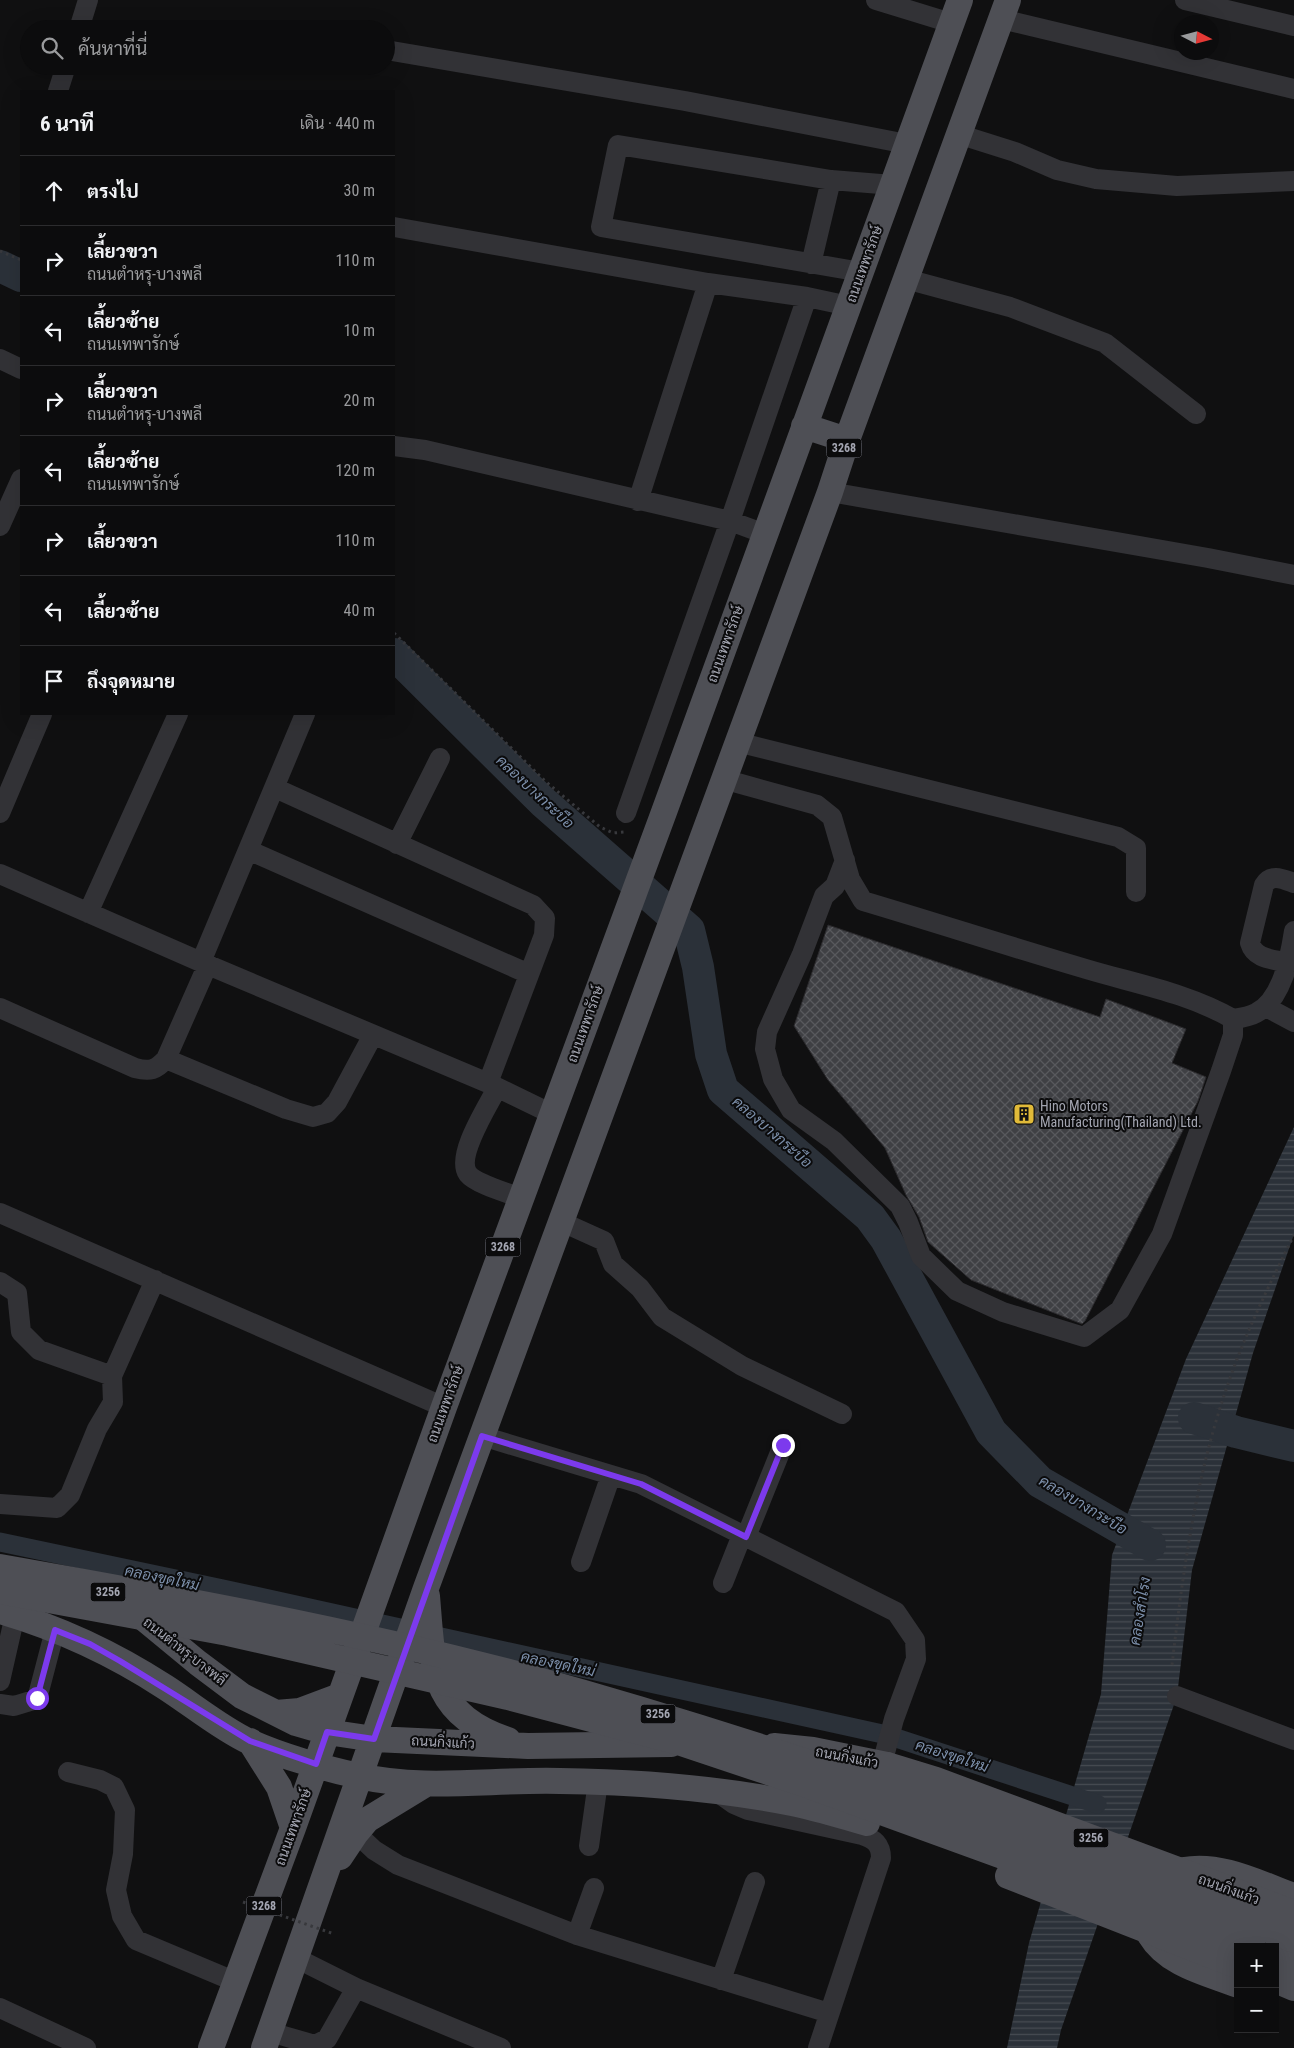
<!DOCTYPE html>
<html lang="th">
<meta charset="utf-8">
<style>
body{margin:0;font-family:"Roboto Condensed",Sarabun,sans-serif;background:#1a1a1b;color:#f1f3f6}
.controls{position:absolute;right:15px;bottom:15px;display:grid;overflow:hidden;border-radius:0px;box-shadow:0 5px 20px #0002}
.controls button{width:45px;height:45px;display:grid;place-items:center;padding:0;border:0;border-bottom:1px solid #2c2c2e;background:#0c0c0d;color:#f1f3f6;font:25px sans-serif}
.compass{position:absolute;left:1174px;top:15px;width:45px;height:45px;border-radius:50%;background:#0c0c0d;box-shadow:0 5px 20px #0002;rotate:96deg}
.stop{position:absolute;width:15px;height:15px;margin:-11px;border:4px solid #7c3aed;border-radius:50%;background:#fff}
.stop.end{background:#7c3aed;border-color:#fff;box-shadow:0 1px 5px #0008}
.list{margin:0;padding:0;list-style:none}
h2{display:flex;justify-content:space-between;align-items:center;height:65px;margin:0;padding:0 20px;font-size:21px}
h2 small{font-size:16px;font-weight:400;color:#9a9b9d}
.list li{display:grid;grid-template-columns:32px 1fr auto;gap:15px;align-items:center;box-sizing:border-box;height:70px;padding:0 20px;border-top:1px solid #2c2c2e}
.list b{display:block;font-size:19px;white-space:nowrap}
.list p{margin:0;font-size:16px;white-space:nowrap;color:#9a9b9d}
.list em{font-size:16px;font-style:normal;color:#9a9b9d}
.icon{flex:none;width:28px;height:28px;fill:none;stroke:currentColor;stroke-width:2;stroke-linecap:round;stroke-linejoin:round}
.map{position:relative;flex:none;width:1294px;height:2048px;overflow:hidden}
.search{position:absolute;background:#0c0c0d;box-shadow:0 5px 20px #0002;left:20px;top:20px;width:375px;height:55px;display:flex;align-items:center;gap:12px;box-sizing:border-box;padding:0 18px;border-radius:28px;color:#9a9b9d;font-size:19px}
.panel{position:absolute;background:#0c0c0d;box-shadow:0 5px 20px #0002;left:20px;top:90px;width:375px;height:625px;border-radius:0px}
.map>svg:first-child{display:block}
.water{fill:url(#water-rules)}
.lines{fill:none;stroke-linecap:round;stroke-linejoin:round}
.canal{stroke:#2b3139;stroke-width:19}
.river{stroke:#2b3139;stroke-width:32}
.building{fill:url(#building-cross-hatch);stroke:#2b2a2d}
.path{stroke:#38393d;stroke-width:3;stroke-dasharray:2.5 4;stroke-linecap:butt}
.minor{stroke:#323236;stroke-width:20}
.major{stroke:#4e4f55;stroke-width:26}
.path-bridge{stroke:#38393d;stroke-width:3;stroke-dasharray:2.5 4;stroke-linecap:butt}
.major-bridge{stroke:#4e4f55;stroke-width:26}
.route{stroke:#7c3aed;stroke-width:6}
.labels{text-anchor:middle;stroke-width:4;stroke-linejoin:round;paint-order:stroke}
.shield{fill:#0b0b0c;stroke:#757780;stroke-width:1}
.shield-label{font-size:12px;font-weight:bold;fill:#a3a5b1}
.street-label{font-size:14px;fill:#a3a5b1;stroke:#0b0b0c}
.poi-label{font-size:14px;fill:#a3a5b1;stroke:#0b0b0c;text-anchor:start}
.water-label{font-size:15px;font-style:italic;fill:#7c8faa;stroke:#0b0b0c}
</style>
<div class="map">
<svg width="1294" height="2048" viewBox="0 0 1294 2048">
<defs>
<pattern id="water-rules" width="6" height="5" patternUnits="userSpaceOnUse" patternTransform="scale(1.25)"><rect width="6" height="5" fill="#2b3139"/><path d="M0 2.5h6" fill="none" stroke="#474c53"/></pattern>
<pattern id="building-cross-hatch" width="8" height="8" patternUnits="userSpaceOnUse" patternTransform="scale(1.25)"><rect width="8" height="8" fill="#3f4044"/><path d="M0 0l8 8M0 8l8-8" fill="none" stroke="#58595d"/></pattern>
</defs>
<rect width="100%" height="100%" fill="#101011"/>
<!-- water -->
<path class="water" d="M1294,1127V1234L1253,1353L1192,1570L1177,1696L1061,2030L1057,2048H1007L1029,1943L1101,1694L1112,1555L1186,1359Z"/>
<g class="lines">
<!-- canal -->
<path class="canal" d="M0,1542L223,1589L887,1735L1097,1804"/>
<!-- river -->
<path class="river" d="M0,266L21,276
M394,654L543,802L689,930L698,967L711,1054L723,1090L870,1217L886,1239L991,1432L1040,1482L1150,1545
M1194,1418L1236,1432L1294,1446"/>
</g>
<!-- building -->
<path class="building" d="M828,925L1100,1017L1106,999L1186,1029L1172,1063L1206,1077L1198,1101L1085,1321L1082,1324L971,1280L928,1242L919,1217L906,1195L885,1148L828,1080L794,1026Z"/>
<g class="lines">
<!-- path -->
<path class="path" d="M0,251L21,260
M394,633L545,781L600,827L613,833L624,832
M1172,1665C1183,1571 1196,1476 1227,1387C1244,1336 1270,1283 1294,1235"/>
<!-- minor -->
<path class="minor" d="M876,0L951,23
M1185,0L1294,26
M1001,19L1294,89
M79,29L88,0
M386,50L685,101L907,144
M58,91L66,66
M958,134L1015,152L1057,170L1096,179L1177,186L1294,181
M394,227L708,283L807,297L849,306
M811,264L831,180
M861,272L601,227L618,145L831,180L893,185
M906,279L1010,307L1105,343L1196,414
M0,359L21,369
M394,446L425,450L730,521L765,534
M830,492L1208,558L1294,575
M638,501L708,283
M0,526L21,479
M737,742L1118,837L1136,848V892
M723,779L817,805L832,817L850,879L863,901C937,923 1011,947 1086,969C1136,984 1188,993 1233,1019V1035L1221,1071L1162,1234L1120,1310L1084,1337L1003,1312L957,1291L921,1256L908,1222L900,1206L834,1141L791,1110L773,1079L765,1049L767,1032L802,954L824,896L835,886L845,860
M275,788L533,905L545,918L544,935L488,1083
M0,813L42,714
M626,813L730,521L807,297
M397,844L440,758
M248,850L529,974
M0,874L201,962L488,1083L552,1114
M88,913L178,714
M201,962L305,714
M1289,963C1274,959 1255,960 1250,943L1264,885C1271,873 1283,879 1294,883
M1266,1007L1294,1022
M0,1008L135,1068C150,1072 156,1070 166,1059L208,964
M1233,1019C1240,1018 1249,1017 1256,1013C1282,1000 1290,957 1294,931
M166,1059L286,1109L313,1117L327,1113L337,1102L373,1035
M497,1088C488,1106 455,1156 468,1174C476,1184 508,1193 521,1198
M0,1213L444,1407
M562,1222L604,1241L613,1264L640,1288L662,1317L742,1366L842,1414
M0,1282L17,1293L21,1332L39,1350L112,1376
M482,1436L641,1484L896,1612L915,1640L916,1659L894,1719L882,1764
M0,1504L57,1508L70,1495L97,1429L113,1402L112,1376L155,1280
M746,1537L783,1445
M581,1562L611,1475
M723,1583L742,1535
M0,1681L15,1615
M1177,1696L1294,1740
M0,1704L14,1706L37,1699L55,1630
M68,1772L100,1780L114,1787L125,1810L123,1854L116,1890L122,1916L136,1940L236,1982
M720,1794L734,1804L748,1810L862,1835C874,1839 881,1844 881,1858L818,2048
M356,1833L374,1850L398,1865L577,1935L829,2013
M589,1846L598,1782
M577,1935L594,1888
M296,1958L356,1988
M721,1980L755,1882
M0,2008L86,2048
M270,2032L315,2045L327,2039L356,1988L501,2048"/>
<!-- major -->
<path class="major" d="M804,426L847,440
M427,1596C433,1666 430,1714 508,1740
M0,1611C59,1628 114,1654 165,1687C193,1705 220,1728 250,1742C281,1756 326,1769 359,1776C425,1791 493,1779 560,1781C638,1782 716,1788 792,1803C817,1808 842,1816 867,1823
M135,1611L198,1663L242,1696L296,1723L327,1732L374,1739L528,1746L671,1744
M276,1713L300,1711L340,1696
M250,1741L279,1787L293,1828
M774,1746L813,1750L887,1765
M340,1857L356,1833L367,1820L426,1784
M1184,1870C1221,1863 1260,1884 1294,1896
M1156,1918L1150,1935C1168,1965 1207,1973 1238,1985
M1275,1955L1294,1964
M1275,1980L1294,1988
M211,2048L293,1828L444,1407L664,812L960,0
M264,2048L426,1588L830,492L847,440L1008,0"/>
<!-- path-bridge -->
<path class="path-bridge" d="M243,1902L334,1934"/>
<!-- major-bridge -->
<path class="major-bridge" d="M0,1567C176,1598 352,1630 524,1676C786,1748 1042,1841 1294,1940
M0,1591L228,1633L508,1697L678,1742L807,1785L1253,1947
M887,1765L936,1780L1294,1913
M1008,1876L1238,1966"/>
</g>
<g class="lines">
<!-- route -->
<path class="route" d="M37,1698L55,1630L90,1644L120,1661L250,1741L316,1764L327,1732L374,1739L482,1436L641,1484L746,1537L783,1445"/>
</g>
<!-- icons -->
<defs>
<g id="building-square" transform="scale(1.125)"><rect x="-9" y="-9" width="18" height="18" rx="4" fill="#e1ba39" stroke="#0b0b0c"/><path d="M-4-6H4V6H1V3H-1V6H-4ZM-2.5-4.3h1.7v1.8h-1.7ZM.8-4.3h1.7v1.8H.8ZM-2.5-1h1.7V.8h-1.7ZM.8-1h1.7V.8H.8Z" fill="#111"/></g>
</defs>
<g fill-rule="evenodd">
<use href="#building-square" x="1024" y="1114"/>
</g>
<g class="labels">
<!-- shield labels -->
<g class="shield">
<rect x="826.5" y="438.5" width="35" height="19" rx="4"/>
<rect x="485.5" y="1237.5" width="35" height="19" rx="4"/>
<rect x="90.5" y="1582.5" width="35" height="19" rx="4"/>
<rect x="640.5" y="1704.5" width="35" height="19" rx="4"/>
<rect x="1073.5" y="1828.5" width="35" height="19" rx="4"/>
<rect x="246.5" y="1896.5" width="35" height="19" rx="4"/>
</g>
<g class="shield-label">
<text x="844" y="452">3268</text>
<text x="503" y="1251">3268</text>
<text x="108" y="1596">3256</text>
<text x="658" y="1718">3256</text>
<text x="1091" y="1842">3256</text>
<text x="264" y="1910">3268</text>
</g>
<!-- street labels -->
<g class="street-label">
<text transform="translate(864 264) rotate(-70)" y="5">ถนนเทพารักษ์</text>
<text transform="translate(725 644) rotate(-70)" y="5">ถนนเทพารักษ์</text>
<text transform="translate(585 1024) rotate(-70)" y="5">ถนนเทพารักษ์</text>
<text transform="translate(445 1404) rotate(-70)" y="5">ถนนเทพารักษ์</text>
<text transform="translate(185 1651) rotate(38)" y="5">ถนนตำหรุ-บางพลี</text>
<text transform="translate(443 1742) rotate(3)" y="5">ถนนกิ่งแก้ว</text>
<text transform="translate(847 1757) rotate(11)" y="5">ถนนกิ่งแก้ว</text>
<text transform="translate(293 1827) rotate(-70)" y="5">ถนนเทพารักษ์</text>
<text transform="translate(1229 1889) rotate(20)" y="5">ถนนกิ่งแก้ว</text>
</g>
<!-- poi labels -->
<g class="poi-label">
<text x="1040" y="1111">Hino Motors<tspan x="1040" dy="16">Manufacturing(Thailand) Ltd.</tspan></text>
</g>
<!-- water labels -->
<g class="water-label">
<text transform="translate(535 792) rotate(43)" y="5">คลองบางกระบือ</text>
<text transform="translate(772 1132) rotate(41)" y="5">คลองบางกระบือ</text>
<text transform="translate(1083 1505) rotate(31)" y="5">คลองบางกระบือ</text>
<text transform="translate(162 1578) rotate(12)" y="5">คลองขุดใหม่</text>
<text transform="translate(1140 1611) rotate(-81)" y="5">คลองสำโรง</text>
<text transform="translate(558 1664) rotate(12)" y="5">คลองขุดใหม่</text>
<text transform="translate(952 1756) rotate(18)" y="5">คลองขุดใหม่</text>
</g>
</g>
</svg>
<div class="controls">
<button>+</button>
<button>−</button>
</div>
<svg class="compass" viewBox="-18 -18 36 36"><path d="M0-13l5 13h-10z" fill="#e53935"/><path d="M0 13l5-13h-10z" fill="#9a9b9d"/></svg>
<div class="stop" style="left:37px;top:1698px"></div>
<div class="stop end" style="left:783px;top:1445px"></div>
<div class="search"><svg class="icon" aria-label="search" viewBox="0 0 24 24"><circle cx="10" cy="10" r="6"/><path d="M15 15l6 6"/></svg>ค้นหาที่นี่</div>
<section class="panel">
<h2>6 นาที<small>เดิน · 440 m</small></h2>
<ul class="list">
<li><svg class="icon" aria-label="ahead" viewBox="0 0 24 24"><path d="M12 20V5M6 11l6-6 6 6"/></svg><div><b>ตรงไป</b></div><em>30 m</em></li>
<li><svg class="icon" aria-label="right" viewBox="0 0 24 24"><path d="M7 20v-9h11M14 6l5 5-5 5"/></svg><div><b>เลี้ยวขวา</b><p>ถนนตำหรุ-บางพลี</p></div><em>110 m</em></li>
<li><svg class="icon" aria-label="left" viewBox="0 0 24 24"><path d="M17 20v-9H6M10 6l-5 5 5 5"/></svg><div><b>เลี้ยวซ้าย</b><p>ถนนเทพารักษ์</p></div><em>10 m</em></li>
<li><svg class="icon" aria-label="right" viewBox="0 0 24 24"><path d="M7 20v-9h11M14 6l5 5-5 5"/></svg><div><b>เลี้ยวขวา</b><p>ถนนตำหรุ-บางพลี</p></div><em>20 m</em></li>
<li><svg class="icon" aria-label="left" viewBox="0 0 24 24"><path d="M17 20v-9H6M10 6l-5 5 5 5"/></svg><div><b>เลี้ยวซ้าย</b><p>ถนนเทพารักษ์</p></div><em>120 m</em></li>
<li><svg class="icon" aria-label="right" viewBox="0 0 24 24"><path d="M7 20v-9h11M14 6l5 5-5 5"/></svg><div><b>เลี้ยวขวา</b></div><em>110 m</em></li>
<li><svg class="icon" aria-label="left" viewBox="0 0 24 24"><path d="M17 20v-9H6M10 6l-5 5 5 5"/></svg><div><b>เลี้ยวซ้าย</b></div><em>40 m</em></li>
<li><svg class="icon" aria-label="arrive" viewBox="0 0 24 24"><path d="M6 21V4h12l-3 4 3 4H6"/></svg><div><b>ถึงจุดหมาย</b></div></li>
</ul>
</section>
</div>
